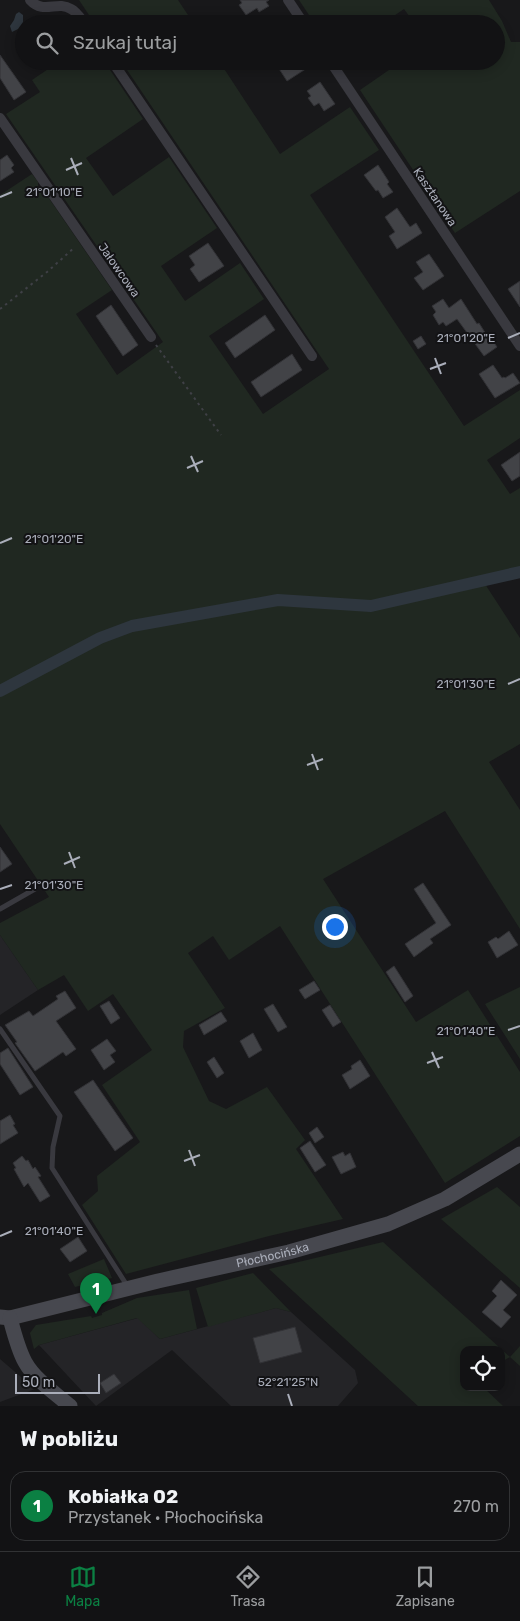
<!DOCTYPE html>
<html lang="pl">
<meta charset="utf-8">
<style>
body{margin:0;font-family:Rubik,sans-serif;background:#1b1b1d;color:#f1f3f6}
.controls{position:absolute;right:15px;bottom:15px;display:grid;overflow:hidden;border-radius:10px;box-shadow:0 2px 12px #0003}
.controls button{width:45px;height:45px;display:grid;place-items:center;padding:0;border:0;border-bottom:1px solid #313234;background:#121214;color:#f1f3f6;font:25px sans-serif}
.scale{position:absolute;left:15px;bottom:12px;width:85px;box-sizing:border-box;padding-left:5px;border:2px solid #aaaeba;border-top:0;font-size:14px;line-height:18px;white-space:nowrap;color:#aaaeba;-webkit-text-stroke:4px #131315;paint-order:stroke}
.you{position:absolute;left:334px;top:926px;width:18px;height:18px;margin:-12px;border:4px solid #fff;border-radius:50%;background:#1a73e8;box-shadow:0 0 0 8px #1a73e833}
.badge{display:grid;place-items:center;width:32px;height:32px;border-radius:50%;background:#0b8043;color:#fff;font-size:16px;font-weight:700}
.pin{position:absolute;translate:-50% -41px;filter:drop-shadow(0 1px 2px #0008)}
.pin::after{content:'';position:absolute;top:26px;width:18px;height:15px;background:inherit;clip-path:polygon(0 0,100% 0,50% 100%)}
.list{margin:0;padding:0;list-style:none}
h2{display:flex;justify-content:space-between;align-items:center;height:65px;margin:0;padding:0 20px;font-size:21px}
h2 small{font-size:16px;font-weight:400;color:#9c9ea0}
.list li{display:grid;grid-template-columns:32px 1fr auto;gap:15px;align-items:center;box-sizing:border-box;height:70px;margin:0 10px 10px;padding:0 10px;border:1px solid #313234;border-radius:15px}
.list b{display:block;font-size:19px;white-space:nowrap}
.list p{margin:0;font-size:16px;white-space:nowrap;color:#9c9ea0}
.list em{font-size:16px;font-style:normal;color:#9c9ea0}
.icon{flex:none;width:28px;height:28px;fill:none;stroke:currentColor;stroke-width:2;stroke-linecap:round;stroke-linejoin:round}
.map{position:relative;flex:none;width:520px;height:1406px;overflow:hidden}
.search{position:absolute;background:#121214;box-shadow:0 2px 12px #0003;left:15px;right:15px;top:15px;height:55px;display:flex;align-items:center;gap:12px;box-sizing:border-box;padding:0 18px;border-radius:28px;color:#9c9ea0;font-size:19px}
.sheet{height:145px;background:#121214}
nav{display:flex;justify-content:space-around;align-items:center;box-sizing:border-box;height:70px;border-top:1px solid #313234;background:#121214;font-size:14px;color:#9c9ea0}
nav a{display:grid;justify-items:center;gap:2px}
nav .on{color:#0b8043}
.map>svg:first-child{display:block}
.built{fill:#242427}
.green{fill:#202821}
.water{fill:#2e363e}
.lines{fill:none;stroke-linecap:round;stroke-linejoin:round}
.canal{stroke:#2e363e;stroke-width:12}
.building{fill:#424347;stroke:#323236}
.path{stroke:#3f4046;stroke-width:2;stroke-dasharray:2.5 4;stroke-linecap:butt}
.lane{stroke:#39393f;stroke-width:5}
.street{stroke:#39393f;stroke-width:10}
.secondary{stroke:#47484f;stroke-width:15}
.ticks{fill:none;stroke:#aaaeba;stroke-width:2}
.labels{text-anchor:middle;stroke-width:4;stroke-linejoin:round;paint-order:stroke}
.street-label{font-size:12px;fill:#aaaeba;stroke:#131315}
.ticks-label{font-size:12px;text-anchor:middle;fill:#aaaeba;stroke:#131315;stroke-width:4;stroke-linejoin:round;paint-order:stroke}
</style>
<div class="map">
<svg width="520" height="1406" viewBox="0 0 520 1406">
<rect width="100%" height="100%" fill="#18181a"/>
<!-- built -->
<path class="built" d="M0,935L38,990L0,1015Z
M276,1308L291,1312L355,1370L358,1383L338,1406H231L172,1350L96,1406L39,1345L138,1318L160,1339Z
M0,1359L35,1389L0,1402Z"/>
<!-- green -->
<path class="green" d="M79,0H178L194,24H95Z
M299,0H489L502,21L511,42H520V191L455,233L360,90L402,61H496V24H415L404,9L382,24H315Z
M60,61H104L143,119L86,158L113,196L169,157L217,228L161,266L185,301L240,263L264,299L209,336L263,414L329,369L121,61H219L280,154L350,107L379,150L310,195L464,426L520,390V438L487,460L510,494L520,488V575L485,584L520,638V744L489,762L520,810V929L445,811L323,879L416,1022L468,990L520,1072V1136L445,1183L280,926L229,960L213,936L188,953L225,1008L184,1031L183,1047L209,1101L226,1109L267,1087L305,1140L296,1149L343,1219L269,1236L126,1274L82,1205L98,1191L97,1176L140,1142L102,1085L152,1050L113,994L88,1011L64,975L38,990L0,935V923L49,897L0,824V195L32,174L38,182V186L42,194H46L112,290L76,314L117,375L163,342L6,114L40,92L32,80Z
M520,987V1059L485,1004Z
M497,1187L520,1207V1288L441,1219Z
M383,1242L510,1357L520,1346V1366L510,1357L501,1362V1350H464V1387H483L503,1406H418L269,1269Z
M104,1259L112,1278L75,1287L68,1274Z
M253,1273L291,1312L276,1308L208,1327L196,1288Z
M189,1290L197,1329L160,1339L137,1318L39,1345L34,1349L30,1333L36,1325L91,1316L92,1318L102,1315V1313L137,1298Z"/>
<!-- water -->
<path class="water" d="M19,12L23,15V22L18,29L12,32L10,26L14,20L16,14Z"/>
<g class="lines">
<!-- canal -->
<path class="canal" d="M0,691L100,638L132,626L278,600L371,606L520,572"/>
</g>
<!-- building -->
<path class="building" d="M240,0H269L266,2L269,6L259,12L257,8L246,15L239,5L242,3Z
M0,55L26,92L14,100L0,78Z
M274,61H318L287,81Z
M320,82L335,104L324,111L319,103L314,106L308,98L311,96L307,91Z
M7,155L14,165L11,168L14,172L0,181V160Z
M378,165L389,182L387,184L393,192L383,198L378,190L376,191L364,175Z
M397,208L410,227L416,223L422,233L397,249L389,236L395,232L385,217Z
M208,243L224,266L199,282L190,269L195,265L189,256Z
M429,254L444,276L423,290L414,278L423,272L416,262Z
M520,281V307L508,289Z
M443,299L449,308L461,299L477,324L479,323L489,339L491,338L497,347L484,356L457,319L446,326L443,322L439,325L433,315L436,312L432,306Z
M111,305L138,345L123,356L96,316Z
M265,315L275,330L235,358L225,343Z
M421,336L426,344L418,349L413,341Z
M292,354L302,370L261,397L251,382Z
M493,365L502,378L504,377L505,378L513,373L520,383L495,398L479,374Z
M520,452V476L512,481L501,465Z
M0,847L12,864L0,872Z
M423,883L451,925L430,939L433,943L414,957L405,944L436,923L414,889Z
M509,931L518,945L497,958L488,942L496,937L498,939Z
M394,966L413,996L405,1002L386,972Z
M314,981L320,990L305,999L299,990Z
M65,991L76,1008L56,1021L76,1049L66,1056L63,1052L35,1071L15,1043L17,1042L5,1025L29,1011L33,1016L58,999L56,996Z
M109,1001L120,1018L111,1024L100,1006Z
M273,1004L287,1027L278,1032L264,1009Z
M330,1005L341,1022L333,1027L322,1010Z
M221,1012L227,1021L204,1035L199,1025Z
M253,1033L262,1050L249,1058L240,1041Z
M107,1039L116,1051L110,1055L115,1062L104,1070L91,1050Z
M8,1048L33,1087L20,1095L0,1064V1053Z
M214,1057L224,1073L217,1078L207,1062Z
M360,1060L370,1076L350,1089L342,1075L352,1069L351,1066Z
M93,1080L133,1138L115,1151L74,1092Z
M10,1115L15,1124L13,1125L18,1133L0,1144V1121Z
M317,1127L324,1137L315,1143L309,1133Z
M310,1141L326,1165L315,1172L300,1148Z
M343,1152L345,1156L350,1153L356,1167L341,1174L332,1157Z
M22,1156L26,1161L28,1160L33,1169L35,1167L41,1176L38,1177L50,1196L40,1202L28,1183L24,1187L14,1169L16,1168L13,1163Z
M78,1237L87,1251L70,1262L60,1249Z
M501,1280L517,1295L503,1310L511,1317L501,1328L482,1312L497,1296L492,1291Z
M295,1327L302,1352L260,1363L253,1338Z
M114,1374L121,1383L106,1393L100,1383Z"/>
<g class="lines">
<!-- path -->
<path class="path" d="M0,309L47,272L75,247
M156,345L221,435"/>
<!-- lane -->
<path class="lane" d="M0,909L35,889
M0,1029L60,1116L53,1147L52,1168L128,1287"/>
<!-- street -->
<path class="street" d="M30,0C44,15 57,0 71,9C77,12 81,19 85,24
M288,0L304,24
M112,61L312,356
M330,61L520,346
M0,118L151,337"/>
<!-- secondary -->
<g class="secondary">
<path id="s1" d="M0,1317L10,1318L158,1281L289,1252L388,1224L445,1199L520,1154"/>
<path d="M10,1318C14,1333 18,1349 25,1362C35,1380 55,1393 70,1406"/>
</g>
</g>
<!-- ticks -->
<path class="ticks" d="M71,158L78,175M66,170L82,163M0,197L12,192M508,338L520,333M435,358L441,374M430,369L446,363M191,456L198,472M187,468L203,461M0,543L12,538M508,684L520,679M312,754L318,770M307,765L323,759M69,852L75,868M64,864L80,857M0,889L12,885M508,1030L520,1026M432,1052L439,1068M427,1063L443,1057M189,1150L195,1166M184,1161L200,1155M0,1236L12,1231M288,1394L292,1406"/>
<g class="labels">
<!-- street labels -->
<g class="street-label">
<text transform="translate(435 197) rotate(56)" y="4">Kasztanowa</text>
<text transform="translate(119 270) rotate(55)" y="4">Jałowcowa</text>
<text dy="4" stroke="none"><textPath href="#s1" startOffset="280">Płochocińska</textPath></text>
</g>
</g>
<g class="ticks-label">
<text x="54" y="196">21°01'10"E</text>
<text x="466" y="342">21°01'20"E</text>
<text x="54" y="543">21°01'20"E</text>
<text x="466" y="688">21°01'30"E</text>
<text x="54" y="889">21°01'30"E</text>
<text x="466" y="1035">21°01'40"E</text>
<text x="54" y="1235">21°01'40"E</text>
<text x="288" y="1386">52°21'25"N</text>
</g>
</svg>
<div class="controls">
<button><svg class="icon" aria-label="locate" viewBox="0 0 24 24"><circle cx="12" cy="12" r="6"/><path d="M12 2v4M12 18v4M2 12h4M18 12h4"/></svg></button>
</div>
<div class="scale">50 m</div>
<div class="you"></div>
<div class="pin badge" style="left:96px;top:1314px">1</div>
<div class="search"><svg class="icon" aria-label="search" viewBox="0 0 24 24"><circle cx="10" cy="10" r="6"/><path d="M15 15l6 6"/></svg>Szukaj tutaj</div>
</div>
<section class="sheet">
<h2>W pobliżu<small></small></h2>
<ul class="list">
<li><span class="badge">1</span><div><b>Kobiałka 02</b><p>Przystanek · Płochocińska</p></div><em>270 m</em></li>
</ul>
</section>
<nav>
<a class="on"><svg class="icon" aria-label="map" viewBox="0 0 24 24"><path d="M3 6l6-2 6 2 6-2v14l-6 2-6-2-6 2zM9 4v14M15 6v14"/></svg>Mapa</a>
<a><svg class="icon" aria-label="directions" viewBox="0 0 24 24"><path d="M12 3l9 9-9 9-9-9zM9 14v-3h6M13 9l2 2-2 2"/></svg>Trasa</a>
<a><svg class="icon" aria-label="saved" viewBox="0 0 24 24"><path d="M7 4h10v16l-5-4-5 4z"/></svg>Zapisane</a>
</nav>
